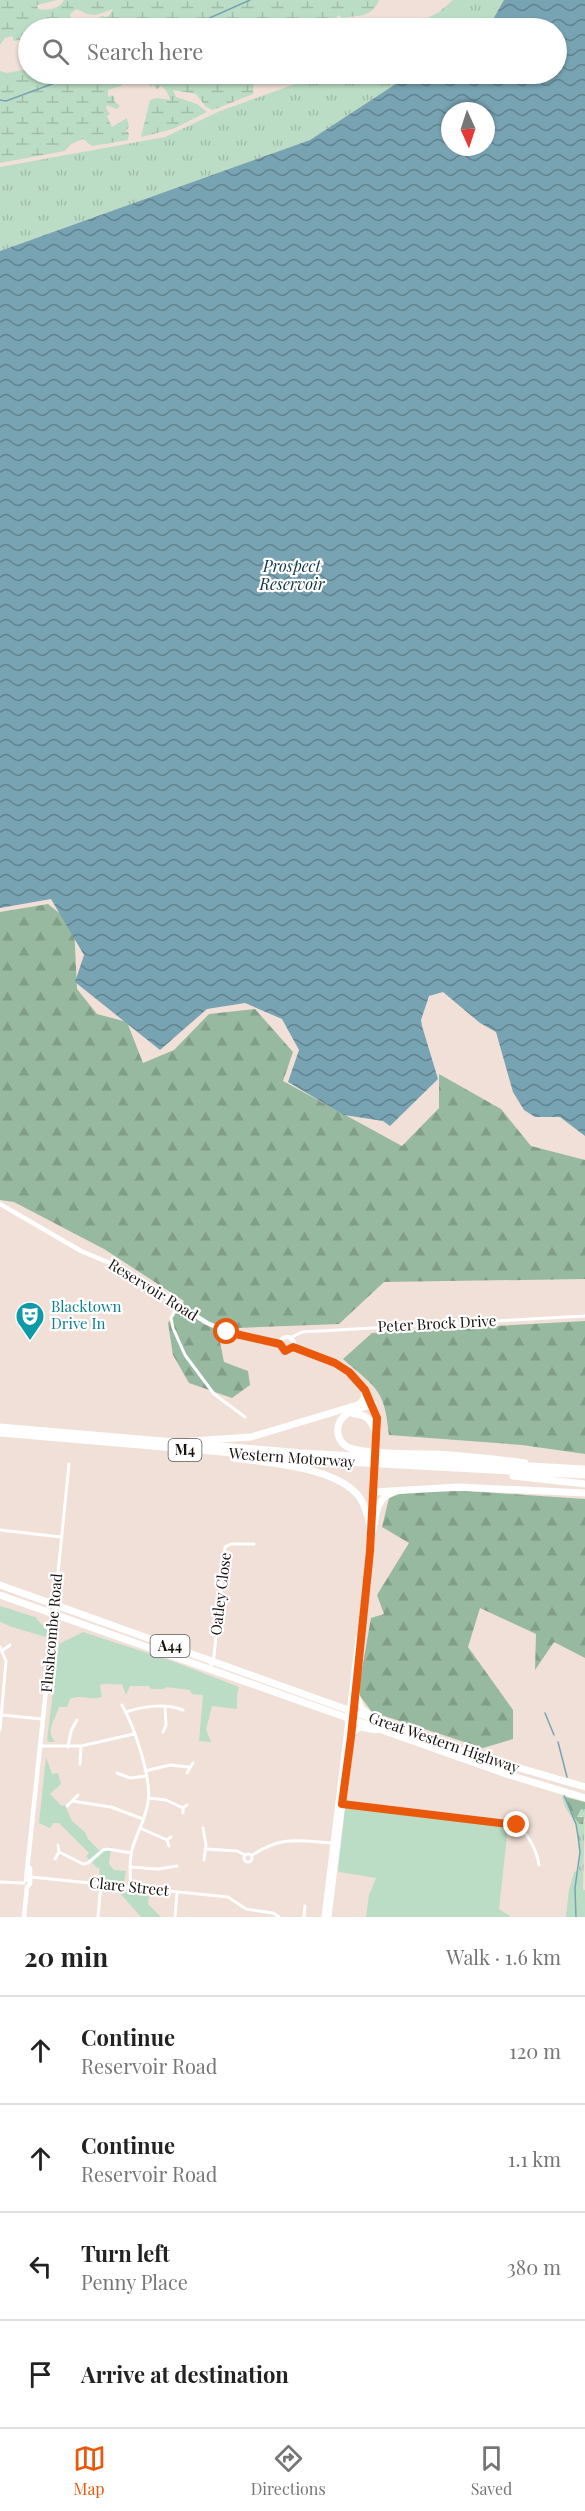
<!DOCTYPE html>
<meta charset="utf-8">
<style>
body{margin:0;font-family:"Playfair Display",serif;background:#f2f2f2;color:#222}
.compass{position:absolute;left:441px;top:102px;width:54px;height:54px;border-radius:50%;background:#fff;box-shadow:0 2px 4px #0004;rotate:177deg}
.stop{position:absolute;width:18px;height:18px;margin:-14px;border:4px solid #ea580c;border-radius:50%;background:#fff}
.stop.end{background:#ea580c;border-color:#fff;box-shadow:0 2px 6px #0008}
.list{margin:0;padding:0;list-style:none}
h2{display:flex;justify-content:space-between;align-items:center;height:78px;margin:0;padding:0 24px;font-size:26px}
h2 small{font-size:20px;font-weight:400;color:#767676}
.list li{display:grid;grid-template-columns:39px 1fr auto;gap:18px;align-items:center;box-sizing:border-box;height:108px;padding:0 24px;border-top:2px solid #e0e0e0}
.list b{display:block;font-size:22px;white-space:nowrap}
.list p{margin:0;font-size:20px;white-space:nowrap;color:#767676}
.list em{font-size:20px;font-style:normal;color:#767676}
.icon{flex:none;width:33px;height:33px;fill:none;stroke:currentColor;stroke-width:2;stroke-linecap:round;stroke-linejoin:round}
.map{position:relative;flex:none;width:585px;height:1917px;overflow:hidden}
.search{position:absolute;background:#fff;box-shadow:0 2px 4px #0004;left:18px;right:18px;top:18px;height:66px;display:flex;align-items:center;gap:15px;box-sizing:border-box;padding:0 21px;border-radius:33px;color:#767676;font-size:22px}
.sheet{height:510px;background:#fff}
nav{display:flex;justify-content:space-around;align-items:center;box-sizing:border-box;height:84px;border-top:2px solid #e0e0e0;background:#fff;font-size:16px;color:#767676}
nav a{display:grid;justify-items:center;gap:3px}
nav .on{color:#ea580c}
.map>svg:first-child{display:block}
.grass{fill:url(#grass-tufts)}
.forest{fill:url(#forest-firs)}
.wetland{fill:url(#wetland-marsh)}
.park{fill:#bcddc5}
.water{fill:url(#water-waves);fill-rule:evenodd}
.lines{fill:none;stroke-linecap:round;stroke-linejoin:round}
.stream{stroke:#78a3b2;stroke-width:1.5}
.street{stroke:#fff;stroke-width:3}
.secondary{stroke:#fff;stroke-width:4.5}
.primary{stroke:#fff;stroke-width:5}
.highway{stroke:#fff;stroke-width:7}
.route{stroke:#ea580c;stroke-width:8}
.labels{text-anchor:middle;stroke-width:4.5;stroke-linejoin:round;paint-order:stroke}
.shield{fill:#fff;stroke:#5d5957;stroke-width:1.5}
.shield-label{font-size:14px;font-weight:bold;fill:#18120f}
.street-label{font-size:15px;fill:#18120f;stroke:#fff}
.culture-label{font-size:15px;fill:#0d838f;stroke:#fff;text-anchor:start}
.water-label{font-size:16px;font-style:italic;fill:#0e3642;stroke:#fff}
</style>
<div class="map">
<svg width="585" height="1917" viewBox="0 0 585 1917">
<defs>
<pattern id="grass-tufts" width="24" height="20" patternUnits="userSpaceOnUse" patternTransform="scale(1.5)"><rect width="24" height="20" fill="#bcddc5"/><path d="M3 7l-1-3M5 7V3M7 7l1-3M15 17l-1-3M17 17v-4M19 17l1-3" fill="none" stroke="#a1bda8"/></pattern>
<pattern id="forest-firs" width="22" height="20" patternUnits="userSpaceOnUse" patternTransform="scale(1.5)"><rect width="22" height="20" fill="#97b9a0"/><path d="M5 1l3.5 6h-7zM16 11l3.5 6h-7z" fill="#819e89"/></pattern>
<pattern id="wetland-marsh" width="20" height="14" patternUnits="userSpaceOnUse" patternTransform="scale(1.5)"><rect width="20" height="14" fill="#bcddc5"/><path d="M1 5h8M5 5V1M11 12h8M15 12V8" fill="none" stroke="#a1bda8"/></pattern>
<pattern id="water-waves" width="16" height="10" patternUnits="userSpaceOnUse" patternTransform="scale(1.5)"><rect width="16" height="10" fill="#78a3b2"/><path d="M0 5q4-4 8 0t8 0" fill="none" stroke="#61838f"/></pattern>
</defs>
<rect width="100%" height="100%" fill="#f1e0d7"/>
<!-- grass -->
<path class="grass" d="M453,0H504L492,21L480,28H409L439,12Z
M323,74H411L310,140L0,251V167L165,137L220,111Z
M562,1796L565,1797L572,1814L579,1824H583L585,1820L582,1816L577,1817L581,1809H585L583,1890H585V1896L566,1917L569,1890L574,1872L579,1870C580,1857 579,1839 576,1826C572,1815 564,1810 562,1796Z"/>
<!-- forest -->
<path class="forest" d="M48,904L74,925L77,989L97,1014L127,1022L143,1063L174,1050L209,1014L255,1009L293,1052L283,1081L402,1146L439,1108V1074L501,1109L531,1146L585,1160V1279L384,1282L339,1324L236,1328L219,1337L224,1362L248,1371L250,1385L232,1398L189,1383L173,1355L168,1323L184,1301L104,1249L14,1202L0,1200V912Z
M585,1321V1454L522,1445L389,1435C385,1389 376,1388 343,1359L372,1333Z
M466,1491L585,1499V1658L554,1642L535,1670L536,1634L480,1608L468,1647L513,1710V1739L483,1748L372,1712L360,1696L359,1686L371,1618L384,1614L377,1595L409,1543L382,1527L389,1498L405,1492Z
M565,1797L585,1802V1809H581L577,1817H584L583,1824H579L572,1814Z"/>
<!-- wetland -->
<path class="wetland" d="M0,0H57L37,5L38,9C47,11 60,9 64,0H379C372,18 359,15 342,18L339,15L330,22H320V27L323,28H91L96,19L102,16L108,17L113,9L96,15L87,14L77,9L70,14L71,19L76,21V26L86,28H28V39L23,36L21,40L14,41L12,36L5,38L0,45Z
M28,69V74H128L121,86L108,90V96L110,97L112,95L115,98L114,101L120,106L117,109L107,105L106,108L110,114L107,116L112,127L127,118L129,127L126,131L129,133L128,140L92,146L83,139L71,144L65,151L0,163V71L7,73Z
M146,74H285L278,82L254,80L253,94L213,110L206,107L196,94L173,90L176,97L197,104L207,112L173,129L141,137L150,100L157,98L170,100C169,95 166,89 161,86L157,89L153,85L150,87L144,76Z"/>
<!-- park -->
<path class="park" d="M0,1606L35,1617L47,1630L46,1637L12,1627L0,1622Z
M83,1632L172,1661L239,1687L237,1695V1709L212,1706L206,1729L211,1742L199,1741L203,1695L192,1694L190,1690L166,1687L164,1689H151L149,1686H130L126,1695L122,1684C113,1686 109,1682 100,1685L102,1697C89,1701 81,1694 70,1699L67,1707H59C55,1721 45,1730 55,1742H49L47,1740L59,1644Z
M46,1757L52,1774L58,1773L61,1784L50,1794L62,1806L65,1805L72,1821L85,1832L88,1839L99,1850L111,1847L109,1864L114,1870L126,1871L124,1883L100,1880L99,1867L97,1868L86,1856L89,1853L59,1823H53L50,1828L39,1823Z
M345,1808L508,1827L499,1909L511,1917H366L369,1895L376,1878L339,1872L338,1870Z
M569,1890H585V1917H566Z
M118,1891L149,1895L148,1904L161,1917H141Z"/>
<!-- water -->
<path class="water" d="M504,0H585V1136L560,1117H535L524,1110L513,1092L496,1032L480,1023L443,992L429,996L421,1020L422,1026L438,1079L390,1126L383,1121L344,1115L288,1082L299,1050L282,1019L245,1003L207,1009L160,1050L75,982L84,955L51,899L0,908V251L310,140L411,74H556V28H480L492,21ZM450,111H486V147H450Z"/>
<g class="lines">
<!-- stream -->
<path class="stream" d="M187,28L250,0
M0,100L6,101L79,74
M545,1713L554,1735
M558,1742L567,1777
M564,1795L576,1824L578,1836L580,1852L575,1888L576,1917"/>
<!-- street -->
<path class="street" d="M178,1306L171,1318L173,1328L185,1355L214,1394L245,1417
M290,1338L302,1332L585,1316
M0,1530L61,1537
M55,1603L69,1464
M0,1647L6,1661L0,1730
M3,1650L10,1645
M210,1668L214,1656L225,1547L231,1544H254
M122,1705C134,1726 152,1778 148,1802C146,1819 136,1834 132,1850C129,1862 130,1875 131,1887
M126,1712C143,1706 166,1703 183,1710
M2,1715L42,1719
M163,1732L166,1725L165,1707
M42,1746H81L134,1734
M68,1747L71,1731L77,1720
M80,1764L81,1746
M145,1771L170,1765L189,1767
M117,1773L130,1778L147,1776
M187,1773L193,1763
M149,1798L166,1800L183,1808
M72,1801L111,1807L143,1819
M342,1804L514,1824C527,1830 537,1851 539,1865
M67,1806L78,1795
M183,1813V1808L187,1805
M140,1828L167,1840
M203,1828L206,1845L204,1860
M169,1846L167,1840L171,1837
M205,1849L237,1851L245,1855
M59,1852L83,1864L88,1863L103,1850L108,1849L131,1853
M244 1858a4 4 0 1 1 8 0a4 4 0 1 1-8 0Z
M251,1856C282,1835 298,1841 332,1843
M55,1859L59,1852L58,1845
M130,1867L158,1869L177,1866
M31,1877L228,1897L246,1909L273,1913L279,1917
M0,1882L24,1883
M98,1917L101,1884
M175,1917L177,1893
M304,1917L305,1906"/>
<!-- secondary -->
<path class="secondary" d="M0,1204L81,1251L122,1268L207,1323L235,1335L280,1344
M280 1344a7 7 0 1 1 14 0a7 7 0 1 1-14 0Z
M293,1347C328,1363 352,1364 372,1401
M26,1880L55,1604
M24,1917L27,1887L30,1884V1868"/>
<!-- primary -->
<path class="primary" d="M372,1403L378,1430L373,1518
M357,1695L362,1708L374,1717
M352,1734L360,1728L376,1731
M324,1917L358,1638
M329,1917L351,1737L371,1537"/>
<!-- highway -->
<path class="highway" d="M373,1404C365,1407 354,1409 347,1414C332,1424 336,1445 353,1449C378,1455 407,1453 432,1454C463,1455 494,1459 525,1463
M359,1405L364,1399L365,1390
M354,1414C371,1414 375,1427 377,1442
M0,1427L302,1453L585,1469
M0,1433L327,1461L585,1475
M191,1441L251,1437L364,1403
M234,1458C268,1463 339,1467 360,1498C368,1510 370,1525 371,1538
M513,1476L585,1484
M374,1492L458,1487L585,1493
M373,1530C376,1514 376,1499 393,1492
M0,1585L471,1754L585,1787
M0,1595L509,1775L585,1798"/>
</g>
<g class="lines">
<!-- route -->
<path class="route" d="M227,1332L280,1344L285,1351L293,1347L335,1363L349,1372L365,1390L377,1418L370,1551L351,1737L342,1804L517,1825"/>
</g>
<!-- icons -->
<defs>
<g id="theatre-pin" transform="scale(1.5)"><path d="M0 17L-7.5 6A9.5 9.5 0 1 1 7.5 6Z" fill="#0f9aa8" stroke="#fff"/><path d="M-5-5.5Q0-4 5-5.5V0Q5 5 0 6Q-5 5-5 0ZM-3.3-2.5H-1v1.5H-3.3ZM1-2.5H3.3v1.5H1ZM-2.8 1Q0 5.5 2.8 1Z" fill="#fff"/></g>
</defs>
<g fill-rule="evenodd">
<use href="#theatre-pin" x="30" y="1316"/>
</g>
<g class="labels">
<!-- shield labels -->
<g class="shield">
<rect x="168.5" y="1439" width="33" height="22" rx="4.5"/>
<rect x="150.5" y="1635" width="39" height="22" rx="4.5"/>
</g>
<g class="shield-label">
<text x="185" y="1455">M4</text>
<text x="170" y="1651">A44</text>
</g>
<!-- street labels -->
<g class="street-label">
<text transform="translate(153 1290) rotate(32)" y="5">Reservoir Road</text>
<text transform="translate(437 1324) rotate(-3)" y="5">Peter Brock Drive</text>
<text transform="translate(292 1458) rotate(4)" y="5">Western Motorway</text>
<text transform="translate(221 1594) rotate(-83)" y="5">Oatley Close</text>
<text transform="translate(52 1633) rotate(-85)" y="5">Flushcombe Road</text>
<text transform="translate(444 1743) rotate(19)" y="5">Great Western Highway</text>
<text transform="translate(129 1887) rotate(6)" y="5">Clare Street</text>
</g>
<!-- culture labels -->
<g class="culture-label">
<text x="51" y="1312">Blacktown<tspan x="51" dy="17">Drive In</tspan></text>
</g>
<!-- water labels -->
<g class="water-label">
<text x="292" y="572">Prospect<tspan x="292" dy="18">Reservoir</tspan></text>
</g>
</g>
</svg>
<svg class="compass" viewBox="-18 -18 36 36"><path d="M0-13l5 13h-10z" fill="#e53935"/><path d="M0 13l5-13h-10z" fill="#767676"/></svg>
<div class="stop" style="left:227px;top:1332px"></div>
<div class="stop end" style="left:517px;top:1825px"></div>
<div class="search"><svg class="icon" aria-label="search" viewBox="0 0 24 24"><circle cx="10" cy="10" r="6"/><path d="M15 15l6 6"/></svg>Search here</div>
</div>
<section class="sheet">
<h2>20 min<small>Walk · 1.6 km</small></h2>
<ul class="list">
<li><svg class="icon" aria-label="ahead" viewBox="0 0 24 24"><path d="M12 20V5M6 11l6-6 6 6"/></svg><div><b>Continue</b><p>Reservoir Road</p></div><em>120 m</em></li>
<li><svg class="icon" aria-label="ahead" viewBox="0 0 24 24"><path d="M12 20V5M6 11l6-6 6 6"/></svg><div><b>Continue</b><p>Reservoir Road</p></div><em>1.1 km</em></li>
<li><svg class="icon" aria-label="left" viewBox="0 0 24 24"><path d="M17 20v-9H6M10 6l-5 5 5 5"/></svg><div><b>Turn left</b><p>Penny Place</p></div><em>380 m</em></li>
<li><svg class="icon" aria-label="arrive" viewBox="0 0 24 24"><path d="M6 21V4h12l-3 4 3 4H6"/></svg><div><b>Arrive at destination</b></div></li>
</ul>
</section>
<nav>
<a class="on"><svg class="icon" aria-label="map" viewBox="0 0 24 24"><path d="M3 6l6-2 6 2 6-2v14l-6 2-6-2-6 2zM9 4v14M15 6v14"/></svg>Map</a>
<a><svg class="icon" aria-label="directions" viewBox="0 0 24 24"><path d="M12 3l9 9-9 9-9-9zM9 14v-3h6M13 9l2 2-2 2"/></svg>Directions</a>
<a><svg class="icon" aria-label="saved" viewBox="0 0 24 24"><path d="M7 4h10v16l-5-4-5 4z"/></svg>Saved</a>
</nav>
